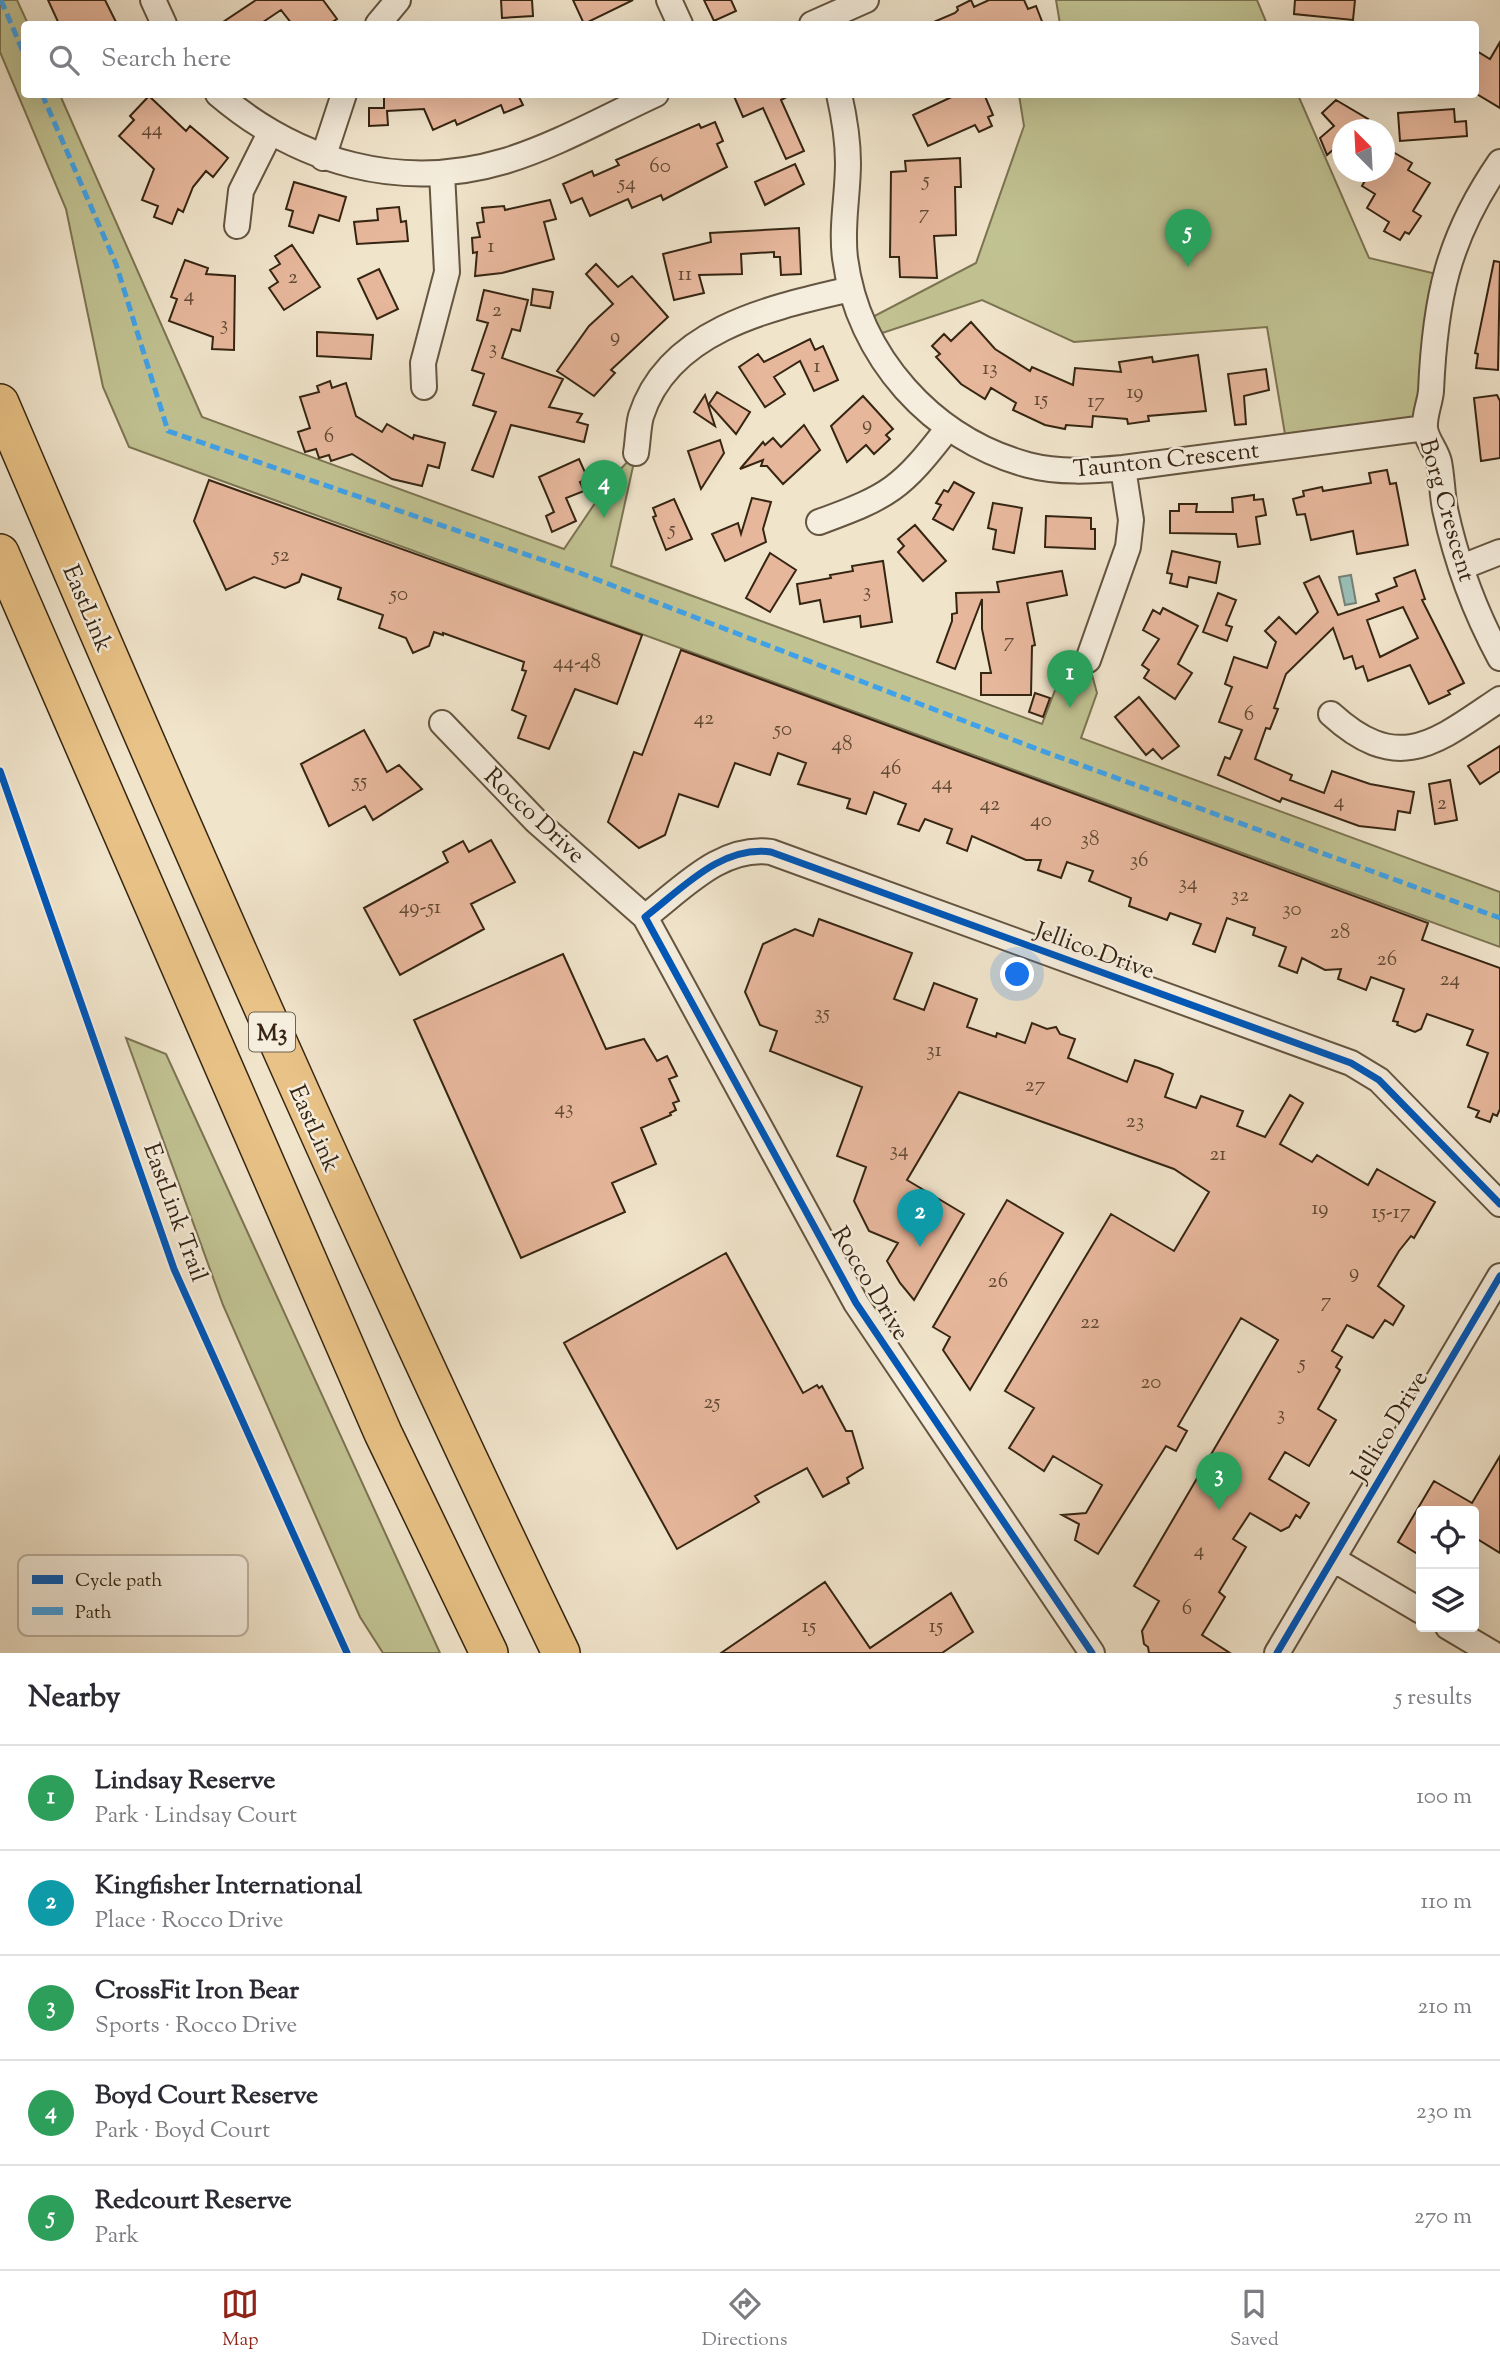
<!DOCTYPE html>
<meta charset="utf-8">
<style>
body{margin:0;font-family:"Sorts Mill Goudy",serif;background:#f2f2f3;color:#2b2b33}
.controls{position:absolute;right:21px;bottom:21px;display:grid;overflow:hidden;border-radius:7px;box-shadow:0 7px 28px #0002}
.controls button{width:63px;height:63px;display:grid;place-items:center;padding:0;border:0;border-bottom:2px solid #e1e1e2;background:#fff;color:#2b2b33;font:35px sans-serif}
.compass{position:absolute;left:1332px;top:119px;width:63px;height:63px;border-radius:50%;background:#fff;box-shadow:0 7px 28px #0002;rotate:336deg}
.you{position:absolute;left:1018px;top:975px;width:24px;height:24px;margin:-18px;border:5px solid #fff;border-radius:50%;background:#1a73e8;box-shadow:0 0 0 10px #1a73e833}
.badge{display:grid;place-items:center;width:46px;height:46px;border-radius:50%;background:#8f2418;color:#fff;font-size:23px;font-weight:700}
.pin{position:absolute;translate:-50% -58px;filter:drop-shadow(0 2px 4px #0008)}
.pin::after{content:'';position:absolute;top:37px;width:24px;height:21px;background:inherit;clip-path:polygon(0 0,100% 0,50% 100%)}
.list{margin:0;padding:0;list-style:none}
h2{display:flex;justify-content:space-between;align-items:center;height:91px;margin:0;padding:0 28px;font-size:30px}
h2 small{font-size:23px;font-weight:400;color:#7c7c81}
.list li{display:grid;grid-template-columns:46px 1fr auto;gap:21px;align-items:center;box-sizing:border-box;height:105px;padding:0 28px;border-top:2px solid #e1e1e2}
.list b{display:block;font-size:26px;white-space:nowrap}
.list p{margin:0;font-size:23px;white-space:nowrap;color:#7c7c81}
.list em{font-size:23px;font-style:normal;color:#7c7c81}
.icon{flex:none;width:38px;height:38px;fill:none;stroke:currentColor;stroke-width:2;stroke-linecap:round;stroke-linejoin:round}
.map{position:relative;flex:none;width:1500px;height:1653px;overflow:hidden}
.search{position:absolute;background:#fff;box-shadow:0 7px 28px #0002;left:21px;right:21px;top:21px;height:77px;display:flex;align-items:center;gap:18px;box-sizing:border-box;padding:0 24px;border-radius:7px;color:#7c7c81;font-size:26px}
.sheet{height:616px;background:#fff}
nav{display:flex;justify-content:space-around;align-items:center;box-sizing:border-box;height:98px;border-top:2px solid #e1e1e2;background:#fff;font-size:19px;color:#7c7c81}
nav a{display:grid;justify-items:center;gap:4px}
nav .on{color:#8f2418}
.map>svg:first-child{display:block}
.green{fill:#c1c292;stroke:#7c7452;stroke-width:2}
.water{fill:#9abfb7;stroke:#728175;stroke-width:2}
.building{fill:#e7b79c;stroke:#362512;stroke-width:2;fill-rule:evenodd}
.lines{fill:none;stroke-linecap:round;stroke-linejoin:round}
.minor-casing{stroke:#645540;stroke-width:28}
.highway-casing{stroke:#362512;stroke-width:40}
.minor{stroke:#f5eddd;stroke-width:24}
.highway{stroke:#e8c286;stroke-width:37}
.quiet{stroke:#3fa2ea;stroke-width:5;stroke-dasharray:10 5;stroke-linecap:butt}
.cycleway-casing{stroke:#f5eddd;stroke-width:11}
.cycleway{stroke:#0057b8;stroke-width:7}
.labels{text-anchor:middle;stroke-width:5;stroke-linejoin:round;paint-order:stroke}
.number-label{font-size:21px;fill:#624a34}
.shield{fill:#f5eddd;stroke:#6f614f;stroke-width:2}
.shield-label{font-size:23px;font-weight:bold;fill:#362512}
.street-label{font-size:24px;fill:#362512;stroke:#f5eddd}
.key{fill:#f5eddd;stroke:#bcb1a0;stroke-width:2}
.key-label{font-size:19px;fill:#362512}
</style>
<div class="map">
<svg width="1500" height="1653" viewBox="0 0 1500 1653">
<rect width="100%" height="100%" fill="#f0e4cb"/>
<filter id="stains"><feTurbulence type="fractalNoise" baseFrequency=".00286" numOctaves="4"/><feColorMatrix values="0 0 0 0 .2 0 0 0 0 .09 0 0 0 0 .02 0 0 0 .5 -.17"/></filter>
<radialGradient id="worn" r=".72"><stop offset=".6" stop-color="#630" stop-opacity="0"/><stop offset="1" stop-color="#630" stop-opacity=".3"/></radialGradient>
<!-- green -->
<path class="green" d="M0,0H17L28,24H24V94L60,95L202,417L564,549L612,478L636,453L611,566L1042,724L1059,680L1088,660L1097,693L1081,738L1500,892V947L129,447L103,387L66,209L0,52Z
M1056,0H1257L1267,24H1060Z
M1019,95H1298L1369,258L1445,276L1425,419L1287,446L1267,327L1074,342L982,300L870,337L863,322L976,263L1024,126Z
M126,1038L166,1054L440,1653H383L360,1617L223,1305Z"/>
<!-- water -->
<path class="water" d="M1351,575L1356,603L1345,605L1339,577Z"/>
<!-- building -->
<path class="building" d="M48,0H105L117,24H59Z
M256,0H323L337,19L329,24H292L281,10L260,24H220Z
M501,0H532L533,16L502,18Z
M573,0H633L584,24Z
M704,0H731L736,11L714,21Z
M971,0L974,7L989,0H1024L1028,9L1036,6L1043,24H929L955,13L958,10L957,7Z
M1295,0H1355L1353,20L1294,14Z
M1500,42V108L1475,93V50L1490,59Z
M384,94H524L519,97L523,105L504,113L501,105L457,125L455,120L433,130L424,109L387,111L388,125L369,126V108H384Z
M733,94H792L781,100L804,151L786,159L763,108L743,117Z
M958,94H984L993,115L988,117L992,126L979,132L975,125L928,146L913,115Z
M149,96L186,131L190,126L228,158L213,177L206,171L193,187L183,212L178,209L172,224L154,217L158,206L142,200L154,169L119,136L134,120L130,116Z
M1336,100L1368,119L1356,130H1342V142L1327,155L1320,138L1334,126L1322,113Z
M1454,109L1455,122L1466,121L1467,136L1400,141L1398,113Z
M715,122L723,141L717,144L727,167L663,200L661,195L632,208L628,199L590,216L582,198L571,203L563,184L592,171L594,176L619,165L616,160L699,124L701,128Z
M1393,152L1412,163L1408,170L1430,183L1413,211L1421,216L1409,234L1405,232L1400,240L1384,231L1389,222L1367,208L1375,194L1362,186L1370,172H1384V164Z
M960,158L961,187H955L956,235L934,236L937,278L900,277L899,257H890L891,172L906,171L905,161Z
M795,164L804,184L765,205L755,182Z
M294,182L346,197L339,221L319,215L313,233L289,226L293,211L286,209Z
M550,200L556,219L544,222L554,259L502,273L475,276L477,252L473,253L472,238L480,237L477,223L484,222L482,208L504,206L505,210Z
M399,207L401,222L406,221L408,241L357,244L354,222L378,220L377,209Z
M799,228L801,274L781,275L780,257H774V252L741,254L742,274L699,275L704,293L674,300L663,254L711,242L710,233Z
M292,245L320,287L284,310L269,288L278,282L270,270L280,264L275,256Z
M185,260L208,268L206,274L235,276L234,350L212,349L213,337L169,321L177,299L171,297Z
M1494,261L1500,262L1498,370L1476,368L1478,354L1475,353Z
M596,264L618,287L632,276L668,317L611,370L615,373L594,396L557,371L589,326L613,304L586,274Z
M379,269L398,309L377,319L358,279Z
M533,289L553,292L550,308L531,305Z
M484,290L528,300L520,331L512,329L502,358L563,379L549,407L582,414L577,422L588,425L584,442L511,425L493,477L472,470L496,412L473,405L484,374L472,370L488,323L477,320Z
M971,322L995,349L1030,371L1032,367L1073,385L1075,368L1121,372L1119,362L1152,357L1153,362L1198,355L1206,411L1148,416L1149,421L1128,424L1127,419L1093,416L1092,427L1066,425L1065,429L1045,425L1013,410L1016,403L991,388L985,399L961,384L936,357L940,354L932,346L944,334L951,341Z
M317,332L373,335L371,359L317,356Z
M810,339L815,350L823,346L838,380L814,391L800,361L774,377L785,394L765,407L739,367L758,354L764,362Z
M1266,369L1269,390L1244,396L1246,424L1235,425L1228,374Z
M330,381L332,388L346,383L356,416L382,432L387,424L413,439L414,435L445,443L439,468L428,465L422,486L392,479L352,454L331,461L329,455L319,458L316,449L305,452L298,432L310,428L300,397L319,392L317,386Z
M717,392L750,412L736,434L709,404Z
M705,395L715,426L694,412Z
M1497,395L1500,401V458L1481,461L1474,398Z
M863,396L893,429L886,435L890,439L874,454L866,445L847,462L831,426Z
M804,425L820,450L783,484L767,466H761L763,460L740,469L763,442L765,445L773,438L781,447Z
M720,440L724,453L701,489L688,451Z
M579,459L588,479L580,482L584,491L566,498L576,521L552,532L546,516L554,512L539,477Z
M1387,470L1390,484L1396,483L1408,545L1357,554L1353,531L1311,540L1305,514L1297,515L1293,499L1304,496L1303,491L1322,487L1323,491L1371,483L1369,473Z
M209,480L642,635L617,704L575,689L549,749L518,738L526,716L512,710L526,671L522,670L524,662L443,633V635L434,632L429,646L413,653L406,638L379,628L383,615L338,599L341,588L302,574L299,582L285,588L254,577L226,590L194,521Z
M954,482L974,493L953,530L933,519L941,505L936,503L944,490L948,492Z
M1254,495V500L1263,499L1266,515L1256,517L1260,544L1238,547L1236,534L1170,533V511H1179V504H1197L1196,512H1233L1232,498Z
M752,498L771,502L763,529L766,542L725,561L712,534L738,523L741,534Z
M674,499L692,539L666,550L653,517L656,516L653,508Z
M993,503L1022,508L1014,553L993,549L996,530L988,528Z
M1046,516L1091,518V529H1095V549L1045,547Z
M915,525L946,561L923,581L898,552L904,546L898,539Z
M1172,551L1220,562L1216,583L1189,577L1187,587L1170,583L1172,574L1167,573Z
M770,553L796,570L770,612L746,598Z
M883,561L892,622L861,627L860,616L824,622L820,600L800,604L797,584L831,578L830,575L853,571L852,566Z
M1415,570L1425,599L1422,600L1464,683L1448,691L1450,694L1429,704L1410,665L1368,681L1363,666L1356,669L1352,656L1344,659L1333,628L1286,674L1274,708L1278,709L1270,729L1266,728L1255,759L1292,775L1290,780L1324,793L1332,771L1370,784L1414,792L1410,813L1398,811L1395,830L1359,826L1282,798L1280,802L1218,775L1225,757L1230,759L1242,730L1219,722L1232,687L1225,684L1234,657L1267,668L1276,642L1265,631L1279,617L1296,634L1318,612L1304,583L1319,576L1338,615L1379,601L1376,594L1397,586L1394,578ZM1403,607L1418,638L1380,657L1367,620Z
M1062,571L1067,595L1027,603L1035,645L1032,646L1031,695H981V673H991L982,629V599L955,669L937,662L952,621V614L957,613L956,593L999,592L997,582Z
M1218,593L1236,600L1226,625L1232,627L1227,641L1203,632Z
M1163,608L1198,626L1178,664L1192,673L1175,699L1144,678L1149,670L1142,665L1159,639L1143,630L1153,610L1160,614Z
M681,650L1428,923L1422,940L1500,968V1109L1497,1116L1493,1114L1490,1122L1476,1117L1479,1111L1468,1107L1488,1053L1467,1045L1473,1030L1427,1014L1421,1029L1415,1032L1397,1025L1398,1022L1393,1021L1404,989L1371,977L1366,990L1338,979L1341,969L1325,970L1302,958L1297,973L1279,966L1286,947L1253,935L1255,928L1227,918L1215,952L1193,944L1201,924L1170,913L1167,920L1129,906L1131,898L1089,881L1093,871L1067,862L1061,878L1038,870L1041,860H1026L972,836L967,851L947,843L952,829L925,819L919,831L898,824L906,804L874,792L866,814L847,808L850,799L798,784L806,763L778,753L770,775L735,763L718,807L679,794L665,835L639,848L608,822L634,752L642,755Z
M1035,693L1050,698L1043,717L1029,712Z
M1139,697L1179,746L1162,759L1153,749L1146,755L1115,717Z
M364,730L387,772L399,765L422,789L373,820L365,806L329,826L301,764Z
M1500,746V771L1480,784L1468,766Z
M1450,780L1457,820L1435,824L1429,784Z
M491,840L515,882L471,904L484,929L400,975L364,908L448,862L443,852L463,841L469,852Z
M819,919L912,953L894,999L924,1010L934,983L977,999L967,1027L996,1037L997,1033L1025,1043L1032,1023L1047,1029L1056,1027L1060,1034L1075,1039L1068,1058L1127,1082L1135,1060L1159,1068L1173,1074L1165,1097L1196,1108L1201,1096L1243,1111L1237,1126L1265,1137L1290,1095L1303,1103L1280,1144L1312,1162L1317,1155L1368,1185L1377,1169L1435,1202L1414,1238L1411,1236L1399,1251L1378,1286L1404,1306L1393,1325L1385,1320L1373,1338L1347,1325L1332,1351L1342,1357L1336,1367L1340,1370L1318,1409L1336,1420L1309,1466L1285,1452L1269,1479L1309,1503L1300,1518L1296,1515L1289,1527L1281,1531L1250,1513L1233,1539L1246,1547L1219,1592L1225,1597L1202,1635L1230,1653H1149L1148,1647L1144,1644L1142,1631L1159,1601L1134,1586L1278,1340L1241,1318L1178,1426L1187,1431L1176,1451L1166,1446L1098,1554L1075,1540L1079,1524L1062,1515L1086,1513L1102,1485L1053,1456L1044,1471L1009,1448L1034,1408L1005,1391L1111,1214L1174,1251L1209,1192L1174,1169L959,1092L907,1180L964,1214L914,1300L900,1283L887,1261L898,1243L869,1231L854,1201L866,1167L837,1156L862,1087L770,1051L777,1031L760,1025L745,992L763,944L795,929L813,936Z
M563,954L606,1049L644,1039L657,1061L667,1056L677,1076L669,1079L679,1101L673,1103L676,1110L670,1113L671,1115L641,1128L656,1164L612,1183L625,1212L521,1258L414,1020Z
M1007,1200L1063,1233L970,1390L943,1350L950,1337L933,1327Z
M726,1253L803,1393L817,1385L819,1388L822,1386L846,1431H852L863,1468L847,1478L849,1483L823,1497L807,1468L755,1496L759,1502L677,1549L564,1343Z
M1500,1456V1553L1474,1537V1511H1421V1556L1398,1542L1434,1481L1472,1503Z
M825,1582L870,1648L951,1593L973,1632L942,1653H721Z"/>
<g class="lines">
<!-- minor casing -->
<g class="minor-casing">
<path id="minor" d="M153,0L164,24
M669,0L680,24
M378,24L398,0
M812,24L866,0
M218,94C299,163 401,192 505,161C557,145 606,117 656,94
M839,94C844,116 848,140 848,163C848,195 841,226 845,258C858,357 932,439 1028,465C1059,473 1092,471 1123,468L1425,428
M323,158L344,94
M1500,162C1447,239 1435,300 1431,391C1430,403 1424,415 1425,428C1426,440 1436,449 1439,462C1442,477 1442,493 1445,509C1456,560 1475,612 1500,658
M237,226L241,191L270,133
M424,387L423,363L447,272L442,173
M636,453C638,441 638,427 641,416C669,328 774,307 851,289
M819,522C890,496 901,489 948,428
M1462,567L1500,552
M1088,660L1128,547L1131,520L1123,468
M1331,714C1399,776 1436,742 1500,699
M442,723L536,821L645,917L856,1303L1092,1653
M645,917C682,889 721,845 771,852L1351,1063L1379,1080L1500,1204
M1333,1559L1421,1611
M1448,1627L1492,1653
M1277,1653L1500,1276"/>
</g>
<!-- highway casing -->
<g class="highway-casing">
<path id="highway" d="M0,403C180,824 362,1241 561,1653
M0,553L383,1433L489,1653"/>
</g>
<!-- minor -->
<use href="#minor" class="minor"/>
<!-- highway -->
<use href="#highway" class="highway"/>
<!-- quiet -->
<path class="quiet" d="M1,0L24,54
M42,94L116,264L168,431L580,573L1037,749L1500,918"/>
<!-- cycleway casing -->
<g class="cycleway-casing">
<path id="cycleway" d="M0,771L174,1269L347,1653
M1092,1653L856,1303L645,917C682,889 721,845 771,852L1351,1063L1379,1080L1500,1204
M1277,1653L1500,1276"/>
</g>
<!-- cycleway -->
<use href="#cycleway" class="cycleway"/>
</g>
<g class="labels">
<!-- number labels -->
<g class="number-label">
<text x="152" y="135">44</text>
<text x="660" y="172">60</text>
<text x="926" y="186">5</text>
<text x="627" y="189">54</text>
<text x="924" y="219">7</text>
<text x="491" y="252">1</text>
<text x="685" y="280">11</text>
<text x="293" y="283">2</text>
<text x="189" y="301">4</text>
<text x="497" y="316">2</text>
<text x="224" y="330">3</text>
<text x="615" y="342">9</text>
<text x="493" y="354">3</text>
<text x="817" y="372">1</text>
<text x="990" y="374">13</text>
<text x="1135" y="398">19</text>
<text x="1041" y="405">15</text>
<text x="1096" y="407">17</text>
<text x="867" y="430">9</text>
<text x="329" y="442">6</text>
<text x="672" y="535">5</text>
<text x="281" y="561">52</text>
<text x="867" y="597">3</text>
<text x="399" y="600">50</text>
<text x="1009" y="647">7</text>
<text x="577" y="668">44-48</text>
<text x="1249" y="720">6</text>
<text x="704" y="724">42</text>
<text x="783" y="735">50</text>
<text x="842" y="750">48</text>
<text x="891" y="774">46</text>
<text x="360" y="787">55</text>
<text x="942" y="789">44</text>
<text x="1339" y="807">4</text>
<text x="1442" y="809">2</text>
<text x="990" y="810">42</text>
<text x="1041" y="826">40</text>
<text x="1090" y="845">38</text>
<text x="1139" y="866">36</text>
<text x="1188" y="889">34</text>
<text x="1240" y="901">32</text>
<text x="420" y="913">49-51</text>
<text x="1292" y="915">30</text>
<text x="1340" y="938">28</text>
<text x="1387" y="965">26</text>
<text x="1450" y="985">24</text>
<text x="822" y="1019">35</text>
<text x="934" y="1056">31</text>
<text x="1035" y="1091">27</text>
<text x="564" y="1114">43</text>
<text x="1135" y="1127">23</text>
<text x="899" y="1156">34</text>
<text x="1218" y="1160">21</text>
<text x="1320" y="1214">19</text>
<text x="1391" y="1218">15-17</text>
<text x="1354" y="1278">9</text>
<text x="998" y="1287">26</text>
<text x="1326" y="1307">7</text>
<text x="1090" y="1328">22</text>
<text x="1302" y="1369">5</text>
<text x="1151" y="1388">20</text>
<text x="712" y="1408">25</text>
<text x="1281" y="1420">3</text>
<text x="1199" y="1556">4</text>
<text x="1187" y="1614">6</text>
<text x="809" y="1632">15</text>
<text x="936" y="1632">15</text>
</g>
<!-- shield labels -->
<rect class="shield" x="249" y="1012.5" width="46" height="39" rx="5"/>
<g class="shield-label">
<text x="272" y="1040">M3</text>
</g>
<!-- street labels -->
<g class="street-label">
<text transform="translate(1166 459) rotate(-6)" y="8">Taunton Crescent</text>
<text transform="translate(1448 510) rotate(74)" y="8">Borg Crescent</text>
<text transform="translate(88 608) rotate(67)" y="8">EastLink</text>
<text transform="translate(535 815) rotate(43)" y="8">Rocco Drive</text>
<text transform="translate(1095 950) rotate(20)" y="8">Jellico Drive</text>
<text transform="translate(315 1128) rotate(66)" y="8">EastLink</text>
<text transform="translate(176 1212) rotate(70)" y="8">EastLink Trail</text>
<text transform="translate(871 1283) rotate(59)" y="8">Rocco Drive</text>
<text transform="translate(1389 1426) rotate(-59)" y="8">Jellico Drive</text>
</g>
</g>
<!-- legend -->
<rect x="18" y="1555" width="230" height="81" rx="10" class="key"/>
<rect x="32" y="1575" width="31" height="9" fill="#0057b8"/>
<rect x="32" y="1607" width="31" height="8" fill="#3fa2ea"/>
<g class="key-label">
<text x="75" y="1586">Cycle path</text>
<text x="75" y="1618">Path</text>
</g>
<rect width="100%" height="100%" filter="url(#stains)"/>
<rect width="100%" height="100%" fill="url(#worn)"/>
</svg>
<div class="controls">
<button><svg class="icon" aria-label="locate" viewBox="0 0 24 24"><circle cx="12" cy="12" r="6"/><path d="M12 2v4M12 18v4M2 12h4M18 12h4"/></svg></button>
<button><svg class="icon" aria-label="layers" viewBox="0 0 24 24"><path d="M12 4l9 5-9 5-9-5zM3 14l9 5 9-5"/></svg></button>
</div>
<svg class="compass" viewBox="-18 -18 36 36"><path d="M0-13l5 13h-10z" fill="#e53935"/><path d="M0 13l5-13h-10z" fill="#7c7c81"/></svg>
<div class="you"></div>
<div class="pin badge" style="left:1070px;top:708px;background:#2e9e5b">1</div>
<div class="pin badge" style="left:920px;top:1247px;background:#0f9aa8">2</div>
<div class="pin badge" style="left:1219px;top:1510px;background:#2e9e5b">3</div>
<div class="pin badge" style="left:604px;top:518px;background:#2e9e5b">4</div>
<div class="pin badge" style="left:1188px;top:267px;background:#2e9e5b">5</div>
<div class="search"><svg class="icon" aria-label="search" viewBox="0 0 24 24"><circle cx="10" cy="10" r="6"/><path d="M15 15l6 6"/></svg>Search here</div>
</div>
<section class="sheet">
<h2>Nearby<small>5 results</small></h2>
<ul class="list">
<li><span class="badge" style="background:#2e9e5b">1</span><div><b>Lindsay Reserve</b><p>Park · Lindsay Court</p></div><em>100 m</em></li>
<li><span class="badge" style="background:#0f9aa8">2</span><div><b>Kingfisher International</b><p>Place · Rocco Drive</p></div><em>110 m</em></li>
<li><span class="badge" style="background:#2e9e5b">3</span><div><b>CrossFit Iron Bear</b><p>Sports · Rocco Drive</p></div><em>210 m</em></li>
<li><span class="badge" style="background:#2e9e5b">4</span><div><b>Boyd Court Reserve</b><p>Park · Boyd Court</p></div><em>230 m</em></li>
<li><span class="badge" style="background:#2e9e5b">5</span><div><b>Redcourt Reserve</b><p>Park</p></div><em>270 m</em></li>
</ul>
</section>
<nav>
<a class="on"><svg class="icon" aria-label="map" viewBox="0 0 24 24"><path d="M3 6l6-2 6 2 6-2v14l-6 2-6-2-6 2zM9 4v14M15 6v14"/></svg>Map</a>
<a><svg class="icon" aria-label="directions" viewBox="0 0 24 24"><path d="M12 3l9 9-9 9-9-9zM9 14v-3h6M13 9l2 2-2 2"/></svg>Directions</a>
<a><svg class="icon" aria-label="saved" viewBox="0 0 24 24"><path d="M7 4h10v16l-5-4-5 4z"/></svg>Saved</a>
</nav>
